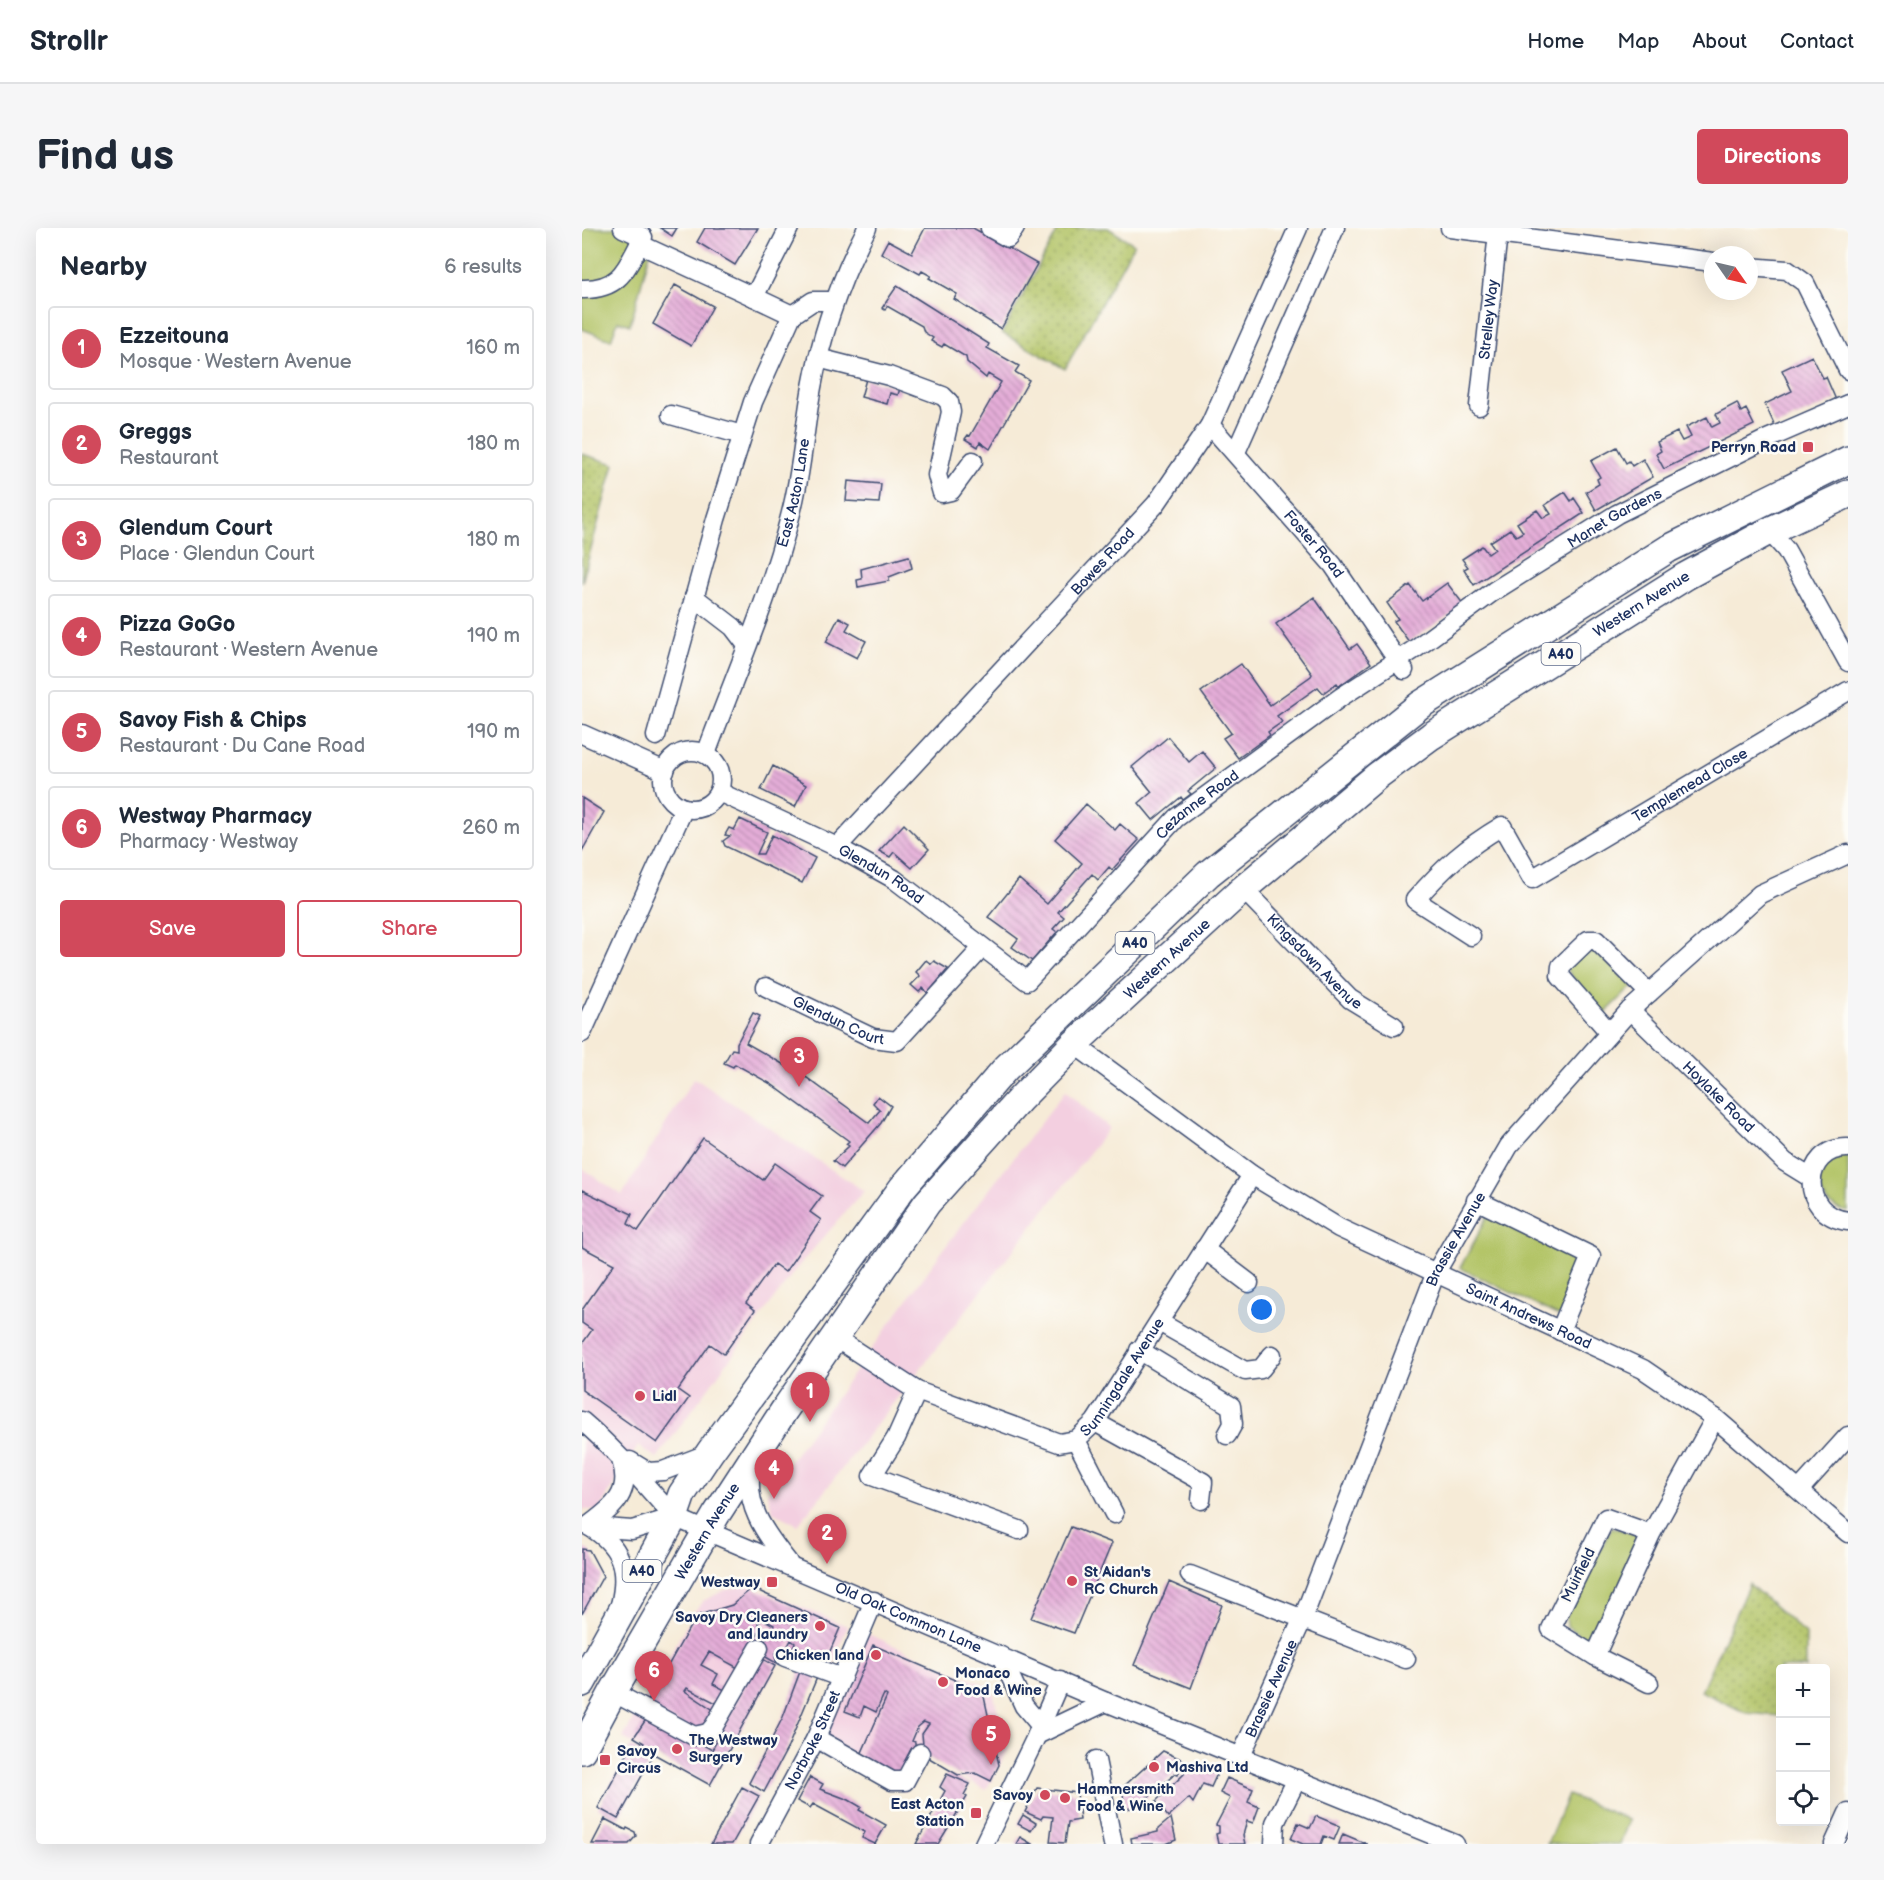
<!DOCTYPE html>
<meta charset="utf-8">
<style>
body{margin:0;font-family:"Balsamiq Sans",sans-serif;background:#f6f6f7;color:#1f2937}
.controls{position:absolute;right:18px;bottom:18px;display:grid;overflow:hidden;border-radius:6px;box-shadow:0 6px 24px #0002}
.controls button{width:54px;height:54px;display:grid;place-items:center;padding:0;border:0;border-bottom:2px solid #e0e1e3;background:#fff;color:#1f2937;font:30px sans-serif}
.compass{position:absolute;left:1122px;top:18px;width:54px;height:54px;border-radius:50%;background:#fff;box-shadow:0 6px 24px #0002;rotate:124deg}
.you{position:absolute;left:680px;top:1082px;width:21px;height:21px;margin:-15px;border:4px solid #fff;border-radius:50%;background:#1a73e8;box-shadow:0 0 0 9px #1a73e833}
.badge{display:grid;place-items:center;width:39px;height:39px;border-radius:50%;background:#d1495b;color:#fff;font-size:20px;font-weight:700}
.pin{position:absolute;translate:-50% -50px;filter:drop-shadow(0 2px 3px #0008)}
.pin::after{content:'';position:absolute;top:32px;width:21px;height:18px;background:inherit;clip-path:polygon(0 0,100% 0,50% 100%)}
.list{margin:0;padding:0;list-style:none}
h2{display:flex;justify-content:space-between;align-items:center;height:78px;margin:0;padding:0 24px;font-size:26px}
h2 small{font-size:20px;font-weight:400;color:#747a83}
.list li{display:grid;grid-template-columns:39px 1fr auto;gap:18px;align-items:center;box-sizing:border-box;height:84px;margin:0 12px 12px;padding:0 12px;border:2px solid #e0e1e3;border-radius:6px}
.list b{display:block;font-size:22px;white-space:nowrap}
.list p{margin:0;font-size:20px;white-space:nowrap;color:#747a83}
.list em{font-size:20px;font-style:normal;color:#747a83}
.actions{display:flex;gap:12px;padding:18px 24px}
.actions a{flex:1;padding:14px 0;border:2px solid #d1495b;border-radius:6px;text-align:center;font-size:21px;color:#d1495b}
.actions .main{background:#d1495b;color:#fff}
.icon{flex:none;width:33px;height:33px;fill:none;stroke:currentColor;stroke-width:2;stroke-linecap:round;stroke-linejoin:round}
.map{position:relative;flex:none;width:1266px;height:1616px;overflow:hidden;border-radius:6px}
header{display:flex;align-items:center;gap:36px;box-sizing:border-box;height:84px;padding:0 30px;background:#fff;border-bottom:2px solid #e0e1e3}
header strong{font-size:28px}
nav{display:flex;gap:33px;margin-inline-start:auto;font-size:21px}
.intro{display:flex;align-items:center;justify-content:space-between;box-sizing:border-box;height:144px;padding:0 36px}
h1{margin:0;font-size:42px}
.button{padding:15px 27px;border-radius:6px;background:#d1495b;color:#fff;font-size:21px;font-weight:700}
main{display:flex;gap:36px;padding:0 36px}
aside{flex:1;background:#fff;border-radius:6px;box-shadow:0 6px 24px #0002}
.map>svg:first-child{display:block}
.built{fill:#f3cfe0}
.grass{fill:#b3c467;stroke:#677a62;stroke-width:1.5}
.garden{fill:url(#garden-dots);stroke:#677a62;stroke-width:1.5}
.building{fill:url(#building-back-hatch)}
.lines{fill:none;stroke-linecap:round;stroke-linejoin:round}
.minor-casing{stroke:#3c4b70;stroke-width:21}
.highway-casing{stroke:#3c4b70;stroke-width:30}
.minor{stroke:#fff;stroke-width:18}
.highway{stroke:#fff;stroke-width:27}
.poi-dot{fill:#d1495b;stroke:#fdfcf7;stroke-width:2}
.labels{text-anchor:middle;stroke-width:5;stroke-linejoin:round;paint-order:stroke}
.shield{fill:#fdfcf7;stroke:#5f6c8c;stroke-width:1.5}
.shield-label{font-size:14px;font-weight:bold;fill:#1b2f5e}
.street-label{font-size:15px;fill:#1b2f5e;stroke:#fdfcf7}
.poi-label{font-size:15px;font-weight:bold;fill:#1b2f5e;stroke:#fdfcf7;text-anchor:start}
</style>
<header>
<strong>Strollr</strong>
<nav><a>Home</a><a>Map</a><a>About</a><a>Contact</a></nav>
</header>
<div class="intro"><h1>Find us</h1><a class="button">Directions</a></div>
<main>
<aside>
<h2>Nearby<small>6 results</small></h2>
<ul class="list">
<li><span class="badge">1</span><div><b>Ezzeitouna</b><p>Mosque · Western Avenue</p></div><em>160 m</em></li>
<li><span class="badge">2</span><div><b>Greggs</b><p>Restaurant</p></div><em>180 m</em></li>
<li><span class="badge">3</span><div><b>Glendum Court</b><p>Place · Glendun Court</p></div><em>180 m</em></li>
<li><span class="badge">4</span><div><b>Pizza GoGo</b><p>Restaurant · Western Avenue</p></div><em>190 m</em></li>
<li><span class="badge">5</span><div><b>Savoy Fish &amp; Chips</b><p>Restaurant · Du Cane Road</p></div><em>190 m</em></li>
<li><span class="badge">6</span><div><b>Westway Pharmacy</b><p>Pharmacy · Westway</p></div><em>260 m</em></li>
</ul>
<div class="actions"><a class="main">Save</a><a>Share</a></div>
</aside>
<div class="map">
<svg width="1266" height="1616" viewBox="0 0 1266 1616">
<defs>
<pattern id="garden-dots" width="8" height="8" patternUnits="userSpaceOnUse" patternTransform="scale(1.5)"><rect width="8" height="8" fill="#b3c467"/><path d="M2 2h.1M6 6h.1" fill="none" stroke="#91a058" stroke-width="1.8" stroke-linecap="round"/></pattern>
<pattern id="building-back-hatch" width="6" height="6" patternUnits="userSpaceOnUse" patternTransform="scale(1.5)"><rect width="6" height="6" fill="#e5add8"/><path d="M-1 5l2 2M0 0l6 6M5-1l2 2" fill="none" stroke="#b98db2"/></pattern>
</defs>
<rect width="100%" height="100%" fill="#fdfcf7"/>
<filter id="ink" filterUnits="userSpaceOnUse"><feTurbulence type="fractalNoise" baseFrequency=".0167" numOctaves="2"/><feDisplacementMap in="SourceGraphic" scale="12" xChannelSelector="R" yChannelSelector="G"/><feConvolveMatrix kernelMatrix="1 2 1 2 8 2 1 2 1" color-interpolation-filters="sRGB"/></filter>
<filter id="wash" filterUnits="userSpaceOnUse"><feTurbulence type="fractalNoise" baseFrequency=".008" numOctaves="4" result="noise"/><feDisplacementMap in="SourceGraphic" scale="24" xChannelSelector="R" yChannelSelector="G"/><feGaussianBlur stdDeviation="1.35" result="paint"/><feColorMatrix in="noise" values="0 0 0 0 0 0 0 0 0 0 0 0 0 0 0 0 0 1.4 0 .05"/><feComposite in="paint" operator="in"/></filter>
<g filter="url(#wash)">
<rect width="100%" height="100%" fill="#f6ebd7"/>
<!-- built -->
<path class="built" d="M112,850L282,963L214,1041L75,1230L56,1218L16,1283L0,1281V940L40,967Z
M483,863L527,900L216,1297L191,1284L185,1265L367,1014Z
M166,1357L265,1398L247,1449L198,1433L128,1557L41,1510L112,1384L121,1373L143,1362Z
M286,1406L410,1460L426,1522L404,1562L370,1543L355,1500L323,1564L239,1519Z"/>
<!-- grass -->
<path class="grass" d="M0,0H55L72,10L48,97L36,93L29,112L0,101Z
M1008,716L1053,756L1019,789L983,739Z
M1266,927V984C1229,977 1228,934 1266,927Z
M908,984L1004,1031L979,1089L878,1040Z
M1030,1299L1062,1309L1009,1415L985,1398L984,1389Z
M986,1567L1047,1592L1038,1616H965Z"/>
<!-- garden -->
<path class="garden" d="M477,0H526L552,16L483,141L420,105Z
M0,226L32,236L0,354Z
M1167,1356L1224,1406V1440H1198V1488L1164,1485L1119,1463Z"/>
<g id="blocks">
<!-- building -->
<path class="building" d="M78,0H95L90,8Z
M123,0H176L153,37L115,14Z
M343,0H391L455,36L419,101L372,71L375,66L347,50L349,48L340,43L338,46L299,25L306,12L330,25Z
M93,57L131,78L109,118L71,96Z
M315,58L407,116L405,120L437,138L433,144L447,152L408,221L398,214L396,219L383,211L386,207L388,208L419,154L406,146L404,150L385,134L384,129L362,116L360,119L349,113L351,110L342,104L340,98L305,78L303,82L300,80Z
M1230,128L1241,150L1244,149L1254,172L1193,198L1183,176L1210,163L1200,142Z
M284,151L318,160L316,167L308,165L305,176L279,169Z
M1155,175L1159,184L1164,181L1172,197L1082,241L1074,226L1079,223L1075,214L1095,204L1100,213L1109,209L1104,199L1125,189L1130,199L1138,195L1134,186Z
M1035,219L1044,235L1047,233L1050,238L1061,231L1071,249L1014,282L1004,264L1017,256L1015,251L1018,249L1009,233Z
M266,253L299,256L297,275L264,273Z
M983,264L989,273L992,270L1002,285L892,357L882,341L886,339L880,331L900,318L906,326L913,321L908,314L928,301L934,308L941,304L935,295L955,282L961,290L969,286L963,277Z
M327,328L330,340L307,349V353L276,359L275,352L280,351L279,341Z
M865,355L882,377L827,414L812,393L816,391L805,375L828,357L840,373Z
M732,369L768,421L775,416L789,435L757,458L755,455L741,465L736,459L695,488L700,494L686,504L688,507L656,530L641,510L649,505L619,464L659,436L688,477L729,448L730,446L694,396Z
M257,389L268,395L264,402L284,413L275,430L244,414Z
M586,509L607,534L620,523L634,540L606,563L609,566L601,572L599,569L571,592L557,575L570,564L550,539Z
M191,538L224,557L213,579L179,562Z
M0,570L22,584L0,623Z
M504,576L533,602L538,596L557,612L530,642L527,639L516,652L510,646L476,684L482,689L471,701L475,704L450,733L430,719L436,711L406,689L437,651L465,676L500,635L473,611Z
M158,591L185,604L175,626H181L190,607L233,630L220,655L143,618L141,613L148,608L143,607L147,600L152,602Z
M322,596L347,621L330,640L312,624L308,629L297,623Z
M344,732L349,736L352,733L366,741L346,765L341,760L337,764L329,757L338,748L334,744Z
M171,785L178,788L164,815L225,850L287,895L298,882L291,875L296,868L309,878L299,895L260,940L251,933L267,918L264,916L267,913L189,856L153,836L151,839L142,835L150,821L155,822V815Z
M121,910L181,952L193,935L240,968L228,984L239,992L203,1044L192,1036L164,1075L173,1082L142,1126L128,1116L96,1162L107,1170L75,1215L0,1162V1116L10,1102L0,1095V1082L32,1036L0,1019V962L50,986L46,996L56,1003Z
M489,1299L530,1315L492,1405L449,1390Z
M0,1321L7,1322L21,1348L0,1386Z
M587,1354L640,1377L609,1460L552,1437Z
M170,1360L258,1400L242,1437L208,1427L213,1415L209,1412L196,1436L182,1428L186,1420L181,1416L192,1397L181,1391L176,1395L179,1400L156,1440L127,1424L119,1437L136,1446L131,1456L143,1462L136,1476L105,1460L103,1463L133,1483L122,1502L110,1501L64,1477L114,1388L150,1377Z
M291,1417L401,1464L417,1537L409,1553L393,1545L376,1547L342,1527L340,1506L347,1496L342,1494L336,1499L330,1513L333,1514V1524L314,1550L278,1529L305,1468L302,1466L294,1484L282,1478L278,1489L263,1483Z
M179,1430L193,1438L128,1557L72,1526L36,1591L16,1580L49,1519L57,1523L62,1515L52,1509L67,1487L130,1522Z
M219,1441L236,1447L206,1519L182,1564L167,1555L201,1489Z
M581,1523L601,1532L596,1547L593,1546L559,1575L558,1579L543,1581L540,1560Z
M607,1534L635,1546L629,1559L621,1556L611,1575L607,1570L586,1589L574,1573L602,1546Z
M365,1546L388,1556L382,1567L385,1569L356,1616H334L363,1563L358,1559Z
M228,1549L241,1556L238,1561L267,1572L279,1579L277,1582L304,1597L293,1616L280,1610L283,1604L231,1576L228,1580L215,1573Z
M645,1550L671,1561L666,1574L677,1579L671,1595L665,1593L661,1607L663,1616H636L634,1606L637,1605V1598L634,1597L648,1570L638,1565Z
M160,1559L177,1568L150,1616H129Z
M455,1560L495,1565L498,1592L486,1594L483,1615L468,1614L471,1589L461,1588L459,1591L443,1584Z
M441,1587L454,1595L449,1603L436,1596Z
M734,1588L758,1598L752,1612L742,1608L739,1616H721L709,1611L716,1595L728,1600Z
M589,1590L594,1612L584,1616H550L549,1610L576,1604V1601Z
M23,1591L44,1602L45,1600L53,1604L54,1608L47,1616H10Z
M761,1606L785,1616H757Z
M438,1609L450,1616H434Z"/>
</g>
</g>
<g filter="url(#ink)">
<use href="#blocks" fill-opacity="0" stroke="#3c4b70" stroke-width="1.5"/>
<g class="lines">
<!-- minor casing -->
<g class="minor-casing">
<g id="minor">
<path d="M207,0L172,69L210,87"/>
<path d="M408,0L426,10L433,0"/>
<path d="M868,0L1131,34"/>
<path d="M57,16L172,69"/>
<path d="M1167,39L1205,42L1223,55L1266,142"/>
<path d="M0,61C39,62 45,39 61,9L41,0"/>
<path d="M236,130L307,148L361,168L367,174L369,184L355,247L360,265L369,263L391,233"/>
<path id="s1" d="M897,178L916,5"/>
<path d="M89,187L160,207"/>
<path id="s2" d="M628,197L751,337L822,442"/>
<path d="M654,224L753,0"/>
<path d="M1187,303L1204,322L1266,434"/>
<path d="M112,369L151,399L164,416"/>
<path d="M0,506L83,543"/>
<path d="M74,508L134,291L171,174L210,87L231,73H252"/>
<circle cx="110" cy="552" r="29"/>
<path id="s3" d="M124,526C153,447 189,366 209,285C220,244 222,201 230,159C240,104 259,50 285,0"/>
<path id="s4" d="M137,564L255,619L312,651L445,753L594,590L759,469L833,421L912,363L1035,286L1183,212L1266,176"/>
<path id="s5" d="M255,619L574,276L628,197L716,0"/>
<path id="s6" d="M661,661L768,771L812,798"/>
<path id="s7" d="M889,708L833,672C862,639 883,620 920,598L950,651L1266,463"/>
<path id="s8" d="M184,759L291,810L315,813L400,720"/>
<path id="s9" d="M1048,782L1203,934L1229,950"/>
<path d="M1027,804L978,748L979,738L1006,712H1014L1067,765"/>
<path d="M0,805L102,580"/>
<path id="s10" d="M492,816L670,947L757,1000L1061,1141L1133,1190L1266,1305"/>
<path d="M1266,920C1219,919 1216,987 1266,993"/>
<path d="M894,972L1009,1028L978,1103"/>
<path d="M622,1021L667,1055"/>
<path d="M577,1094L663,1143L679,1141L690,1127"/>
<path id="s11" d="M252,1109L335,1163L477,1215L494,1212L513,1194L670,947"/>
<path d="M557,1122L649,1178L651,1196L645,1207"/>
<path d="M335,1163L314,1210L290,1248L437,1302"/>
<path id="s12" d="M0,1193C34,1222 62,1256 92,1289L524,1474L873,1616"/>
<path d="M513,1194L621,1254L619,1272"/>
<path d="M494,1212L532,1286"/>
<path d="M48,1233L66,1244L81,1243L125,1226"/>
<path d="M171,1235C159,1275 183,1305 206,1334"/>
<path d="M1218,1261L1266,1208"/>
<path d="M6,1298C39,1317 47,1340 38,1377"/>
<path d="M6,1298C30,1280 51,1266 39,1232"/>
<path d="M9,1299L50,1302L92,1289"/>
<path d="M1069,1306L1024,1290L969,1401L1013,1428L1069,1306L1133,1190"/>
<path d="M608,1347L824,1431"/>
<path d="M419,1428L442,1478L458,1497"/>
<path d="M1013,1428L1067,1455"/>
<path d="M203,1429L260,1450"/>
<path d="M31,1464L112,1508L126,1505L132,1498L177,1420"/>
<path d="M455,1507L524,1474"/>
<path d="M234,1510L310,1553H323L338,1525"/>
<path id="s13" d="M659,1528L721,1390L854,1044L927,918L1048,782L1178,666L1266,626"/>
<path d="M514,1532L531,1616"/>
<path id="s14" d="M177,1616L234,1510L292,1373"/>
<path d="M402,1616L453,1511L478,1453"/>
<path d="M692,1616L693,1595L715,1551"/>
<path d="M1252,1616L1266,1585"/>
</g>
</g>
<!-- highway casing -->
<g class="highway-casing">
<g id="highway">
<path d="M0,1455L92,1289L100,1266L128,1224L321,959L424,840L626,646L838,477L1086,321L1266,232"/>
<path id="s15" d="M0,1522L31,1464L134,1287L203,1181L345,975L438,871L492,816L661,661L795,548L849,508L1104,348L1187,303L1266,266"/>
</g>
</g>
<!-- minor -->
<use href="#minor" class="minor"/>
<!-- highway -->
<use href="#highway" class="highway"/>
</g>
</g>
<!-- markers -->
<g class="poi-dot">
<rect x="1220" y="213" width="12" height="12" rx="3"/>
<circle cx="58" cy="1168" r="6"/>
<circle cx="490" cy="1353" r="6"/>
<rect x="184" y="1348" width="12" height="12" rx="3"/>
<circle cx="238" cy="1398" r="6"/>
<circle cx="294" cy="1427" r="6"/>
<circle cx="361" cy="1454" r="6"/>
<circle cx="95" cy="1521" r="6"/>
<rect x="17" y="1526" width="12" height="12" rx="3"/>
<circle cx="572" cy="1539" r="6"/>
<circle cx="463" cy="1567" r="6"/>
<circle cx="483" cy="1570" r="6"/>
<rect x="388" y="1579" width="12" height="12" rx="3"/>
</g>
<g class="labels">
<!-- shield labels -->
<g class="shield">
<rect x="959.5" y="415" width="39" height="22" rx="4.5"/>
<rect x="533.5" y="704" width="39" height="22" rx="4.5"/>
<rect x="40.5" y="1332" width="39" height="22" rx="4.5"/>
</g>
<g class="shield-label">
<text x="979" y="431">A40</text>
<text x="553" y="720">A40</text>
<text x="60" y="1348">A40</text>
</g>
<!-- street labels -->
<g class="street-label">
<text dy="5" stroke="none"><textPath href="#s1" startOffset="87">Strelley Way</textPath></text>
<text dy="5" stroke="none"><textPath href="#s3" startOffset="276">East Acton Lane</textPath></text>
<text dy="5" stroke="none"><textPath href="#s4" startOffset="1116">Manet Gardens</textPath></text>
<text dy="5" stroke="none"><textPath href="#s2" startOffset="158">Foster Road</textPath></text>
<text dy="5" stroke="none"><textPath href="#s5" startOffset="390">Bowes Road</textPath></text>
<text dy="5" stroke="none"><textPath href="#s15" startOffset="1584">Western Avenue</textPath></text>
<text dy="5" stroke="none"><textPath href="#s7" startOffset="426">Templemead Close</textPath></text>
<text dy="5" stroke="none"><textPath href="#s4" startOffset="609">Cezanne Road</textPath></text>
<text dy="5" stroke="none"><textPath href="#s4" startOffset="182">Glendun Road</textPath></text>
<text dy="5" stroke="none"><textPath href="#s15" startOffset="990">Western Avenue</textPath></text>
<text dy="5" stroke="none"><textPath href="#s6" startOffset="102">Kingsdown Avenue</textPath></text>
<text dy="5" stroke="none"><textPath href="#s8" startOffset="80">Glendun Court</textPath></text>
<text dy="5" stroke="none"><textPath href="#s9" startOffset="124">Hoylake Road</textPath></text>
<text dy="5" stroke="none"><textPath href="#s13" startOffset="560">Brassie Avenue</textPath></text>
<text dy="5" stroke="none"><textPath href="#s10" startOffset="532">Saint Andrews Road</textPath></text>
<text dy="5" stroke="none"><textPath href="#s11" startOffset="346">Sunningdale Avenue</textPath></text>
<text dy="5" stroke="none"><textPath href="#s15" startOffset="252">Western Avenue</textPath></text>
<text transform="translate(996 1347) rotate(-64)" y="5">Muirfield</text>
<text dy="5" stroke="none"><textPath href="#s12" startOffset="388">Old Oak Common Lane</textPath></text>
<text dy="5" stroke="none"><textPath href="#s13" startOffset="74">Brassie Avenue</textPath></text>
<text dy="5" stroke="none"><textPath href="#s14" startOffset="117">Norbroke Street</textPath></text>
</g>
<!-- poi labels -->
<g class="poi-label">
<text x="1214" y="224" text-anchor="end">Perryn Road</text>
<text x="70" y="1173">Lidl</text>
<text x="502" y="1349">St Aidan's<tspan x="502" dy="17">RC Church</tspan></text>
<text x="178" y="1359" text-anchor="end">Westway</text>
<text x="226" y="1394" text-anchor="end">Savoy Dry Cleaners<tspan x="226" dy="17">and laundry</tspan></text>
<text x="282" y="1432" text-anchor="end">Chicken land</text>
<text x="373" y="1450">Monaco<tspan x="373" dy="17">Food &amp; Wine</tspan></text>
<text x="107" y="1517">The Westway<tspan x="107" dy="17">Surgery</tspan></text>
<text x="35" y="1528">Savoy<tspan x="35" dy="17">Circus</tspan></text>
<text x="584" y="1544">Mashiva Ltd</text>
<text x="495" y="1566">Hammersmith<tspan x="495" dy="17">Food &amp; Wine</tspan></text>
<text x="451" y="1572" text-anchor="end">Savoy</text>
<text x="382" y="1581" text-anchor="end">East Acton<tspan x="382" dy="17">Station</tspan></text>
</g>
</g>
</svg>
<div class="controls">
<button>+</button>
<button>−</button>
<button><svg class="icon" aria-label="locate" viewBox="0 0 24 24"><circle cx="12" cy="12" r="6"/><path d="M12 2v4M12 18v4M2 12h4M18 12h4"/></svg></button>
</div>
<svg class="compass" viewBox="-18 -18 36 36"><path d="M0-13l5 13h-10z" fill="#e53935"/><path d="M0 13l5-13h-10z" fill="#747a83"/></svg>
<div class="you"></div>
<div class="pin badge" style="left:228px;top:1194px">1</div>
<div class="pin badge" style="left:245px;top:1336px">2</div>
<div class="pin badge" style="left:217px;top:859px">3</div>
<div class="pin badge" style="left:192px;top:1271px">4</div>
<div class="pin badge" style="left:409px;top:1537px">5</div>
<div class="pin badge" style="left:72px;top:1473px">6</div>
</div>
</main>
